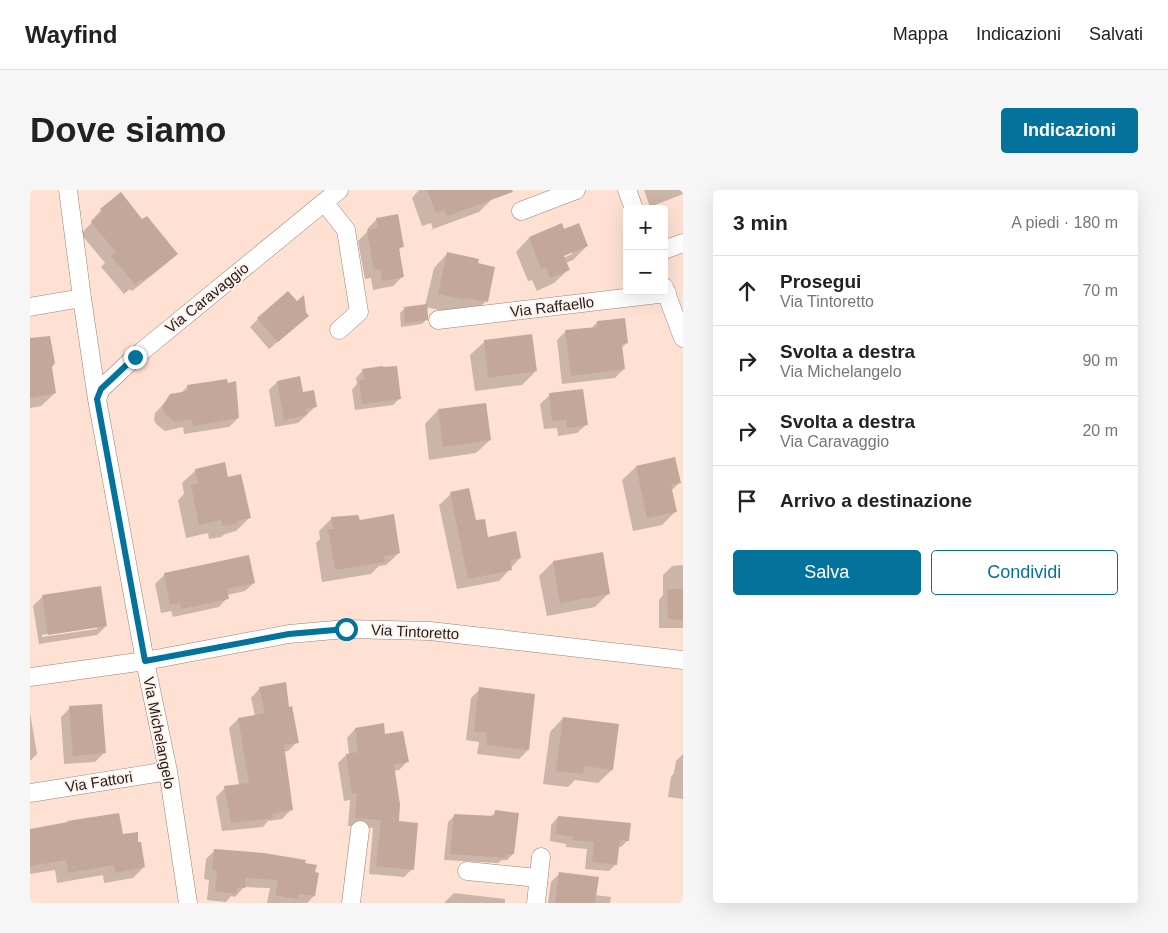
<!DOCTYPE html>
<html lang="it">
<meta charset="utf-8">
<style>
body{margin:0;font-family:Helvetica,sans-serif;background:#f6f6f6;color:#222}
.controls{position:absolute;right:15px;top:15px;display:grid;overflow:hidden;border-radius:5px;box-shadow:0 5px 20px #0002}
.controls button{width:45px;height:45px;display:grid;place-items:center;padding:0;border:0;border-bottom:1px solid #e0e0e0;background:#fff;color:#222;font:25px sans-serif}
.stop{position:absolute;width:15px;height:15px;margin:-11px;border:4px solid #03739e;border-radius:50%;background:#fff}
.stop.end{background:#03739e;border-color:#fff;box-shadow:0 1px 5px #0008}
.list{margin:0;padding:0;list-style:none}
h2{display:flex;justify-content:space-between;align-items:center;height:65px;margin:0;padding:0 20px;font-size:21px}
h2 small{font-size:16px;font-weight:400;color:#767676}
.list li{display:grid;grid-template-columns:32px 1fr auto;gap:15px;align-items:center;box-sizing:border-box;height:70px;padding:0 20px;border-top:1px solid #e0e0e0}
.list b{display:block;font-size:19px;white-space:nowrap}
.list p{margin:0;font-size:16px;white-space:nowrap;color:#767676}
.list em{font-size:16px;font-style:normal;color:#767676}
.actions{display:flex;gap:10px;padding:15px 20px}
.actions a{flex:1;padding:11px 0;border:1px solid #03739e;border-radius:5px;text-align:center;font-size:18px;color:#03739e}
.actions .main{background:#03739e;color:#fff}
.icon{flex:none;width:28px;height:28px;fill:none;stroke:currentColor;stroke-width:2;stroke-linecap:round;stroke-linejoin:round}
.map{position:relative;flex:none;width:653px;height:713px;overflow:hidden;border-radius:5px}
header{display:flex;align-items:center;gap:30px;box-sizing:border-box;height:70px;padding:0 25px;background:#fff;border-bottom:1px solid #e0e0e0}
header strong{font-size:24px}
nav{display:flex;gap:28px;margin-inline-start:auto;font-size:18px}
.intro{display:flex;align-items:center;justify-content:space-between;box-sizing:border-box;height:120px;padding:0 30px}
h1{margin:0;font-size:35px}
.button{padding:12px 22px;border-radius:5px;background:#03739e;color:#fff;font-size:18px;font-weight:700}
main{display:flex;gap:30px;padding:0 30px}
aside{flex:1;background:#fff;border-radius:5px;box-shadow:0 5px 20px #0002}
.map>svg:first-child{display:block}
.shadow{fill:#0003;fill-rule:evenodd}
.building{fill:#c3a89a}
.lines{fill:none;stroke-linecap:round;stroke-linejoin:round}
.street-casing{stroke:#9b8174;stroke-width:19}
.street{stroke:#fff;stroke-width:18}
.route{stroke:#03739e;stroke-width:6}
.labels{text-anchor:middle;stroke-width:4;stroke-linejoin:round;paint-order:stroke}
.street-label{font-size:15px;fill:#251b16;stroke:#fef2ed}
</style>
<header>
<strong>Wayfind</strong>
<nav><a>Mappa</a><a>Indicazioni</a><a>Salvati</a></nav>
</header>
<div class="intro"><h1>Dove siamo</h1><a class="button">Indicazioni</a></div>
<main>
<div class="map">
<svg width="653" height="713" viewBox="0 0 653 713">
<rect width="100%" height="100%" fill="#fee1d3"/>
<!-- shadow -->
<path class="shadow" d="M389,0H468L463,8L449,22L403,39L401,33L392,36L382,8Z
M614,0H653V4L620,17Z
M71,20L112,31L147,64L136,74L102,101L100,99L94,104L71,77L75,73L51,44L62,32L61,31Z
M347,29L372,56L368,61L372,87L363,96L343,100L341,88L335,89L328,51L338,41V38Z
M534,41L557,56L543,70L535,73L538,80L524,93L507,101L502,90L498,91L486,62L499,48ZM542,62V64L529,70L528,67Z
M417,64L456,111L443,125L422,123L396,117V130L392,134L371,137L370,123L374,119L395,116L404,78Z
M228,129L269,134L239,159L220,137Z
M567,132L597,153L591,158L594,179L585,188L532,194L527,150L536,141L561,139Z
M501,145L506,181L492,195L445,201L440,165L454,152Z
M0,149L20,177L25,203L11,216L0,218Z
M333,180L370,208L363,215L325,220L322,200L327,194L326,188Z
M247,192L272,204L286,216L268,233L245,237L239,200Z
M158,196L208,228L199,237L154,244L153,237L135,241L127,235L124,230L125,223L141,206L150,204Z
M520,205L557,234L547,243L528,246L527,238L514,239L510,214Z
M408,220L460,250L446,263L399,270L395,234Z
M606,277L649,293L641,301L645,322L632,335L603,341L592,290Z
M166,280L219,328L206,341L195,344L191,347L179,349L178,343L156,348L148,310L154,304L152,293Z
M421,304L445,332L457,348L490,368L469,391L427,399L409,315Z
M302,328L329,331L369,363L356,375L349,376L341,384L292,392L286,353L290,349L289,341Z
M572,363L579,403L565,417L517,426L509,386L523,372Z
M653,375V438H629V410L633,405V385L642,376Z
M135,384L224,393L215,401L197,405V408L189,417L143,427L141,421L131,423L125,394Z
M12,407L76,436L67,445L9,454L3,416ZM67,436V439L12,447V445Z
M230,498L258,519L267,552L258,561L253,562L261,620L252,629L238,631L233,637L192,641L186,607L195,598L209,595L199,538L208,529L225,526L221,508Z
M450,499L498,560L489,569L447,564L449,552L436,550L441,508Z
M40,518L74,563L65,572L34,574L31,527Z
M0,523L7,564L0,571Z
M533,528L582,580L568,593L545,590L538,597L513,594L520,542Z
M352,535L354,546L377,572L369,580L363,581L367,632L382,679L374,687L339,684L343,638L318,636L320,610L314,611L308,573L316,565L319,564L317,548L325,539Z
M653,564V609L638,607L641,587L644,583L646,571Z
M466,622L483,664L477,670H472L468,673L414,670L418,632L425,625L460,627Z
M528,627L598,650L591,657H588L586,674L579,681L555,679L557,659L536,657V654L520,651L521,635Z
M38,632L92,646L106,653L114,677L103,688L74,693L73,685L27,693L25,680L0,684V640L36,634Z
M185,660L273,674L284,706L277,713H237L240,698L214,697L205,707L201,706L196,712L177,710L179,690L174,689L176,669Z
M530,683L565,705L581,707L580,713H518L521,692Z
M424,703L475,709V713H414Z"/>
<!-- building -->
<path class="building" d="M397,0H482L483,2L417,26L414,20L406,23Z
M91,2L112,29L117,26L148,64L113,91L111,89L105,94L81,66L86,62L61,32L73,22L70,19Z
M368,24L374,57L369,58L374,87L352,91L350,79L344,80L337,40L348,38L346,28Z
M532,33L534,39L549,33L558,56L534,66L540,80L520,88L516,77L511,79L499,47Z
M417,62L449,69L448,73L465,77L458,112L437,108V110L408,104Z
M258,101L267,111L274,105L276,122L279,126L248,152L227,128Z
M397,114L398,126V130L375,133L374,117Z
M595,128L598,153L592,154L595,179L541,186L535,140L567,137V131Z
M502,144L507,181L458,188L454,150Z
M20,146L25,173L22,177L26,203L0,208V148Z
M353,176V177L367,176L371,209L332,214L329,191L335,190L332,179Z
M270,186L273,202L284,200L287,217L276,219L277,225L254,230L247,191Z
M197,189L198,193L206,191L209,228L163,236L162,229L145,232L134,223L133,215L140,204L158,201L157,195Z
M553,199L558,235L537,238L536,229L522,231L519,203Z
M456,213L461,250L413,257L408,219Z
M645,267L651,293L641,295L647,322L617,328L606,276Z
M195,272L198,287L211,284L221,328L207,331L206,334L193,336L191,330L169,335L161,295L168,294L165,279Z
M439,298L446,330L455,329L458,347L486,341L491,368L480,370L482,380L438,389L420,302Z
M364,324L370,363L354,366L355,372L305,380L298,339H303L301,327L328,325L330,330Z
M573,362L580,404L530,413L523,371Z
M219,365L225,393L197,399L199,409L151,419L150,413L140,415L134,384V383Z
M71,396L77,436L18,445L12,405Z
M637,399H653V430L638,429Z
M256,492L259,517L262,516L269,553L254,555L263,620L242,624L243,628L201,633L194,596L219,593L208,528L235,523L229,497Z
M449,497L505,504L499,560L456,555L457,543L444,541Z
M72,514L76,563L43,566L39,516Z
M533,527L589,534L583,580L554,576L553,584L526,581Z
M354,533L355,544L373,541L379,572L364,575L370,614L369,631L388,633L384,680L346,676L351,630L325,628L327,603L322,604L316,564L328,562L325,538Z
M465,620L489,623L484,664H476V668L420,664L424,624L464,626Z
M89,623L93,644L108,642V652H111L115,677L85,683L84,675L38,683L36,670L0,676V639L38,632L37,631Z
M528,626L601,633L599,651L590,650L587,675L562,672L564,652L543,650V647L526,644Z
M184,659L234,663L276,670L275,673L287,675L285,682L289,683L285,706L269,704L268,709L245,705L248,690L216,688L215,698H207L206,704L185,701L187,681L182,680Z
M529,682L569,687L565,713H525Z"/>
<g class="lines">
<!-- street casing -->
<g class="street-casing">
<path id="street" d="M38,0L52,108
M597,0L604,19
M294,12L316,40L329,122L309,140
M491,21L546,0
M634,60L653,53
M634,97L653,148
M0,117L52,108L67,209L115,471L138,581L158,713
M408,130L637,103
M67,209L71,199L105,167L309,0
M0,487L115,471L259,444L316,439L400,441L653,470
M0,603L138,581
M437,681L508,688
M321,713L330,640
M506,713L511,667"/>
</g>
<!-- street -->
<use href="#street" class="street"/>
</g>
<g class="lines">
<!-- route -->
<path class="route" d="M105,167L71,199L67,209L115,471L259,444L316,439"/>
</g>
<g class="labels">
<!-- street labels -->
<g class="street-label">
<text transform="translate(177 108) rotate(-39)" y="5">Via Caravaggio</text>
<text transform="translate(522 117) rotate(-7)" y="5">Via Raffaello</text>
<text transform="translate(385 442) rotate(3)" y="5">Via Tintoretto</text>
<text transform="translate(129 543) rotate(79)" y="5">Via Michelangelo</text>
<text transform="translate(69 592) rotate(-9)" y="5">Via Fattori</text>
</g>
</g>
</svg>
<div class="controls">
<button>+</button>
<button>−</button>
</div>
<div class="stop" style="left:316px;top:439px"></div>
<div class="stop end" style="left:105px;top:167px"></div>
</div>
<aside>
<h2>3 min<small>A piedi · 180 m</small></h2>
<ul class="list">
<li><svg class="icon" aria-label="ahead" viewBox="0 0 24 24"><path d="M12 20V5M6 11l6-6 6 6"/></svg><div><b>Prosegui</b><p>Via Tintoretto</p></div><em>70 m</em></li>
<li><svg class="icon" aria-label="right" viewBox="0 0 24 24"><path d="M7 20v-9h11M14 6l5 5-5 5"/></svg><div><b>Svolta a destra</b><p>Via Michelangelo</p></div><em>90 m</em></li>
<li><svg class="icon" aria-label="right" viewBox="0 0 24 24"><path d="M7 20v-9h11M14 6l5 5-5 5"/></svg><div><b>Svolta a destra</b><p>Via Caravaggio</p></div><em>20 m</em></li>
<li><svg class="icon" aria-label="arrive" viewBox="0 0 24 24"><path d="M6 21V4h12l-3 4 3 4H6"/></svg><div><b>Arrivo a destinazione</b></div></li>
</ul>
<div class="actions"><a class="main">Salva</a><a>Condividi</a></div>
</aside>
</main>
